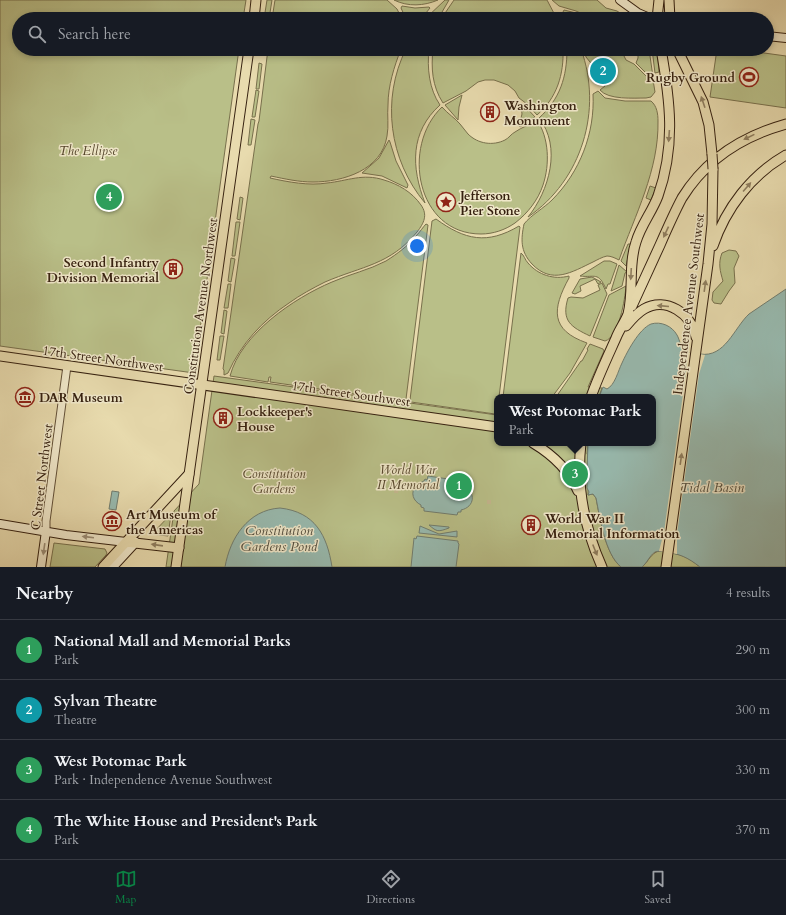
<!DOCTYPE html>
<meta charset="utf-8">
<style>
body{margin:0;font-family:Cardo,serif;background:#20242c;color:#f1f3f6}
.you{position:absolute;left:417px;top:246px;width:14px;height:14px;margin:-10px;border:3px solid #fff;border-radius:50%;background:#1a73e8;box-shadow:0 0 0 6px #1a73e833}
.badge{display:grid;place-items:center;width:26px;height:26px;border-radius:50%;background:#0b8043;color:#fff;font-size:13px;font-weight:700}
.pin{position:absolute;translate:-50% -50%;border:2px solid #fff;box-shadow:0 1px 4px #0006}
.popup{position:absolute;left:494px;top:394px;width:162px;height:52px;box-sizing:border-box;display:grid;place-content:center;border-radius:8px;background:#171b24;filter:drop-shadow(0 1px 3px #0005);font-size:13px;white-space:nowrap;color:#9ea1a6}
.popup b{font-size:15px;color:#f1f3f6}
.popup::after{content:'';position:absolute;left:50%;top:100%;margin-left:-8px;border:8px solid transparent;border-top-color:#171b24}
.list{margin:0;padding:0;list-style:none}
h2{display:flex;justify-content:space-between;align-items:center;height:52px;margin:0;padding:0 16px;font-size:17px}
h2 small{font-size:13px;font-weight:400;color:#9ea1a6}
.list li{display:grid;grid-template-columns:26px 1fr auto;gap:12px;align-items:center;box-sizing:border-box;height:60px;padding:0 16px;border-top:1px solid #363941}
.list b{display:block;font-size:15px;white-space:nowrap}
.list p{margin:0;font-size:13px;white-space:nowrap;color:#9ea1a6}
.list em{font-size:13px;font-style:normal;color:#9ea1a6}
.icon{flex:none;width:22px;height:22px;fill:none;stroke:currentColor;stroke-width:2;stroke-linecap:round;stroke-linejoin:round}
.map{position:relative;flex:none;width:786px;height:567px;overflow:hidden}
.search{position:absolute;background:#171b24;box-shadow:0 2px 6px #0003;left:12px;right:12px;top:12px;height:44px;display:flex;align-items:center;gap:10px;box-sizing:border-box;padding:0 14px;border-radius:22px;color:#9ea1a6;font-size:15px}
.sheet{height:292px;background:#171b24}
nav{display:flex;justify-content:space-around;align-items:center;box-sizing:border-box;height:56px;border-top:1px solid #363941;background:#171b24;font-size:11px;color:#9ea1a6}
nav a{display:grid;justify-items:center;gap:2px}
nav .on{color:#0b8043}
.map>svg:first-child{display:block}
.green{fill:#b9bf88;stroke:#78704c}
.water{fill:#98baaf;stroke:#717d6f}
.pier{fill:#e8dbae}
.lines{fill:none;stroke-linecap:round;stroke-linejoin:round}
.pedestrian-tunnel{stroke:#c4b68e;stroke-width:4;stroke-dasharray:4 2;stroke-linecap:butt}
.tertiary-casing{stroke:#625038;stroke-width:9}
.secondary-casing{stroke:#362110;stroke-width:10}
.primary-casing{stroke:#362110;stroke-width:11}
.trunk-casing{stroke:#362110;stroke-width:11}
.tertiary{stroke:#f0e8ca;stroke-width:7}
.secondary{stroke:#f0e8ca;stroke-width:8}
.primary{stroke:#e8dbae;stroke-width:9}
.trunk{stroke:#e8dbae;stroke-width:9}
.primary-bridge-casing{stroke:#362110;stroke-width:11;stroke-linecap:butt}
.primary-bridge{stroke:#e8dbae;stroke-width:9}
.oneway{fill:#8f7e5f}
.oneway2{fill:#9c8e76}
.labels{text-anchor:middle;stroke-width:3;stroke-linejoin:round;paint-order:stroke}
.poi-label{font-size:13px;font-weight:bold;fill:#362110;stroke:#f0e8ca;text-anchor:start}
.park-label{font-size:13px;font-style:italic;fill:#57482e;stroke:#f0e8ca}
.street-label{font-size:13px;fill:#362110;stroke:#f0e8ca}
.water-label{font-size:14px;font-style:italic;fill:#534f40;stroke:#f0e8ca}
</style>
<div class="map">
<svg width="786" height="567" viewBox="0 0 786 567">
<rect width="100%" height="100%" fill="#e8dbae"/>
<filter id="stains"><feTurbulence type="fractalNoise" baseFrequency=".005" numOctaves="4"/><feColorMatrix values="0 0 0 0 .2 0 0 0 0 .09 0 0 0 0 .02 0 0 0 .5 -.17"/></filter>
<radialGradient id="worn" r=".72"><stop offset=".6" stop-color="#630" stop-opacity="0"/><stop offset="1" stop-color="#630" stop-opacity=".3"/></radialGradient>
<!-- green -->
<path class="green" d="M0,0H246L243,19H19V49H239L194,373L0,346Z
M267,0H272L269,19H264Z
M275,0H387L397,9L402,19H272Z
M394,0H438C424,6 408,7 394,0Z
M445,0H449L438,19H425Z
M454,0H547L557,19H441Z
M552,0H597L606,8L617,11L629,19H593L576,11L559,6Z
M402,6L415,8L429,7L430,8L421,19H406L401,8Z
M564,10L576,13L589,19H568L563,12Z
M268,49H401C394,67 388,86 388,105C387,115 389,126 387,136C382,170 343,182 313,182C299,182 285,179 271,176L270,178C288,182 309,186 327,183C347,181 363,173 384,180C398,184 412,192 421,205C428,215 424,223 417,232C390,265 362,266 325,282C313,288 300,295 289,303C262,321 241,344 228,373L224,375V370L223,369L258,124L259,121Z
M406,49H429C427,68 429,89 440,105C410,132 411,167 425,203C389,160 381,99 406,49Z
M433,49H563C564,74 557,98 537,115L527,104L519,98L515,91L508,85L494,80H485L478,82L466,91L443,103C432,86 431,68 433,49Z
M567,49H581C603,110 582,180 528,217C549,191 562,147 539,118C560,99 567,77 567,49Z
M584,49H622L625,52L624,56L626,60L634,64L645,75L653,80L655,92L651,97L646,98C634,98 608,100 600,90L605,86L604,84L610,80V78L612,76L604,64L597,68L596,66L594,67L586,57Z
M643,49H649L653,77L648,75L636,63L638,58V53Z
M652,49H657L659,72L655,73Z
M717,49H735L786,56V108L710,97Z
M259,63L262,64L259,89H256Z
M256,90L259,91L255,117H252Z
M598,91L605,98L625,101H651C657,106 658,114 658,121C659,170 635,215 619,260C615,258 611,256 607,256C602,257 597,260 593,262C572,272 552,285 532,264C520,251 521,239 524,224C531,215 544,208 552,200C580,172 595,133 593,94Z
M462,95L459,107L458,120L445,105Z
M523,104L535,117L520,127L519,126L522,114L521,105Z
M442,107C448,114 455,118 460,124C463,127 465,131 468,134C478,144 493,146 505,140C509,138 511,134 515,132C522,127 530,125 537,120C549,138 550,164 543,185C538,200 528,213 515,223C505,230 493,234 481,234C416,234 401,146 442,107Z
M251,119L255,120L251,145H248Z
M389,140L390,142L396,161L408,185L407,188L382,176L362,173L379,158Z
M650,186L656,188L651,200L646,198Z
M240,197L243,198L240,220L237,219Z
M436,219C465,240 487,245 519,226L520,227L499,397H497V413L495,414L411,402L410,400L432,221Z
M236,222H240L235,256H232Z
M426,224L428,225L406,399L403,401L270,382L271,377H269L268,382L230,376C241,334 294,298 332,282C350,274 369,270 386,261C397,254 408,246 416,236C420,232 423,227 426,224Z
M628,244H631L626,266L621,261Z
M729,250L736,251L739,256L734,268L735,283L729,291L721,304L714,303L712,300L713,292L723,281C720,271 718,263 722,253Z
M521,253C524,255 525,260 528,263C538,275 554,280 569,276V278C552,309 550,330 587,343L570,373L552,397H503Z
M231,258L235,259L231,282L228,281Z
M604,261H610L617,264L610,284H608L606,289C598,271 595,278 580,276Z
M619,265L627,272L625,273L622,286L611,291Z
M592,277L601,282L598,284L595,279L580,286L581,291L575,294L572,293L580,279Z
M602,283L607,294L590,336C571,327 561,321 568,298L571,297L583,298L600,290L598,285Z
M228,284H231L228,308H224Z
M626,286C625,299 619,337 605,341L593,337L609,295Z
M224,310L227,311L224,334L221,333Z
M220,336H224L220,360H217Z
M590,344L603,349L604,351L588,387L602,388L599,397H556L581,361H582L588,350L587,349Z
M214,376L497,415V443H588L587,454L589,455L588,495L593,494L596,498C600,518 605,554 621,567H166L174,511L199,484Z
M171,514L168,536L152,534Z
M54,543L105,549L107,553L106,555L95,567H50Z
M659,551C678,554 685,554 700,567H642C648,562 651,553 659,551Z"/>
<!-- water -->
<path class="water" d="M786,289V567H700C687,557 680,554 665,552C661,551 658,551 655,552C650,555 647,563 642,567H621C605,554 600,518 596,498L593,494L588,495L589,492L587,488V471L588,443H653V397H599L603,387L607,389C615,385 618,371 622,363C627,352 639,329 651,324C661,321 672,326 677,335C680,340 680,347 685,351C689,354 695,354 700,354C725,358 734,328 749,314Z
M428,476L462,481V484H464V486C476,492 475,507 461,510V512H458L457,515L424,511V508L421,507V505C413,501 410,493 416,485L424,481L425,479L427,480Z
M112,491L119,492L116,510L109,509Z
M280,508C315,512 327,535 332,567H225C230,538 248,510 280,508Z
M429,525L449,527V528C438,532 437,532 429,525Z
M420,526L439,534L457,531V537L419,533Z
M417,536L458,541V543L459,544L456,567H411L414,538L416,539Z"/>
<!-- pier -->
<path class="pier" d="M687,352L705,355L699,374L677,534V554L659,551L664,532L686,372Z"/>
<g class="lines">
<!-- pedestrian-tunnel -->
<path class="pedestrian-tunnel" d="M396,493L397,487
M489,504V499"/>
<!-- tertiary casing -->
<g class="tertiary-casing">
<path id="tertiary" d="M46,531V521L67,366"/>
</g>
<!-- secondary casing -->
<g class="secondary-casing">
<path id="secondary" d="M620,0L638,13L652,19
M767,36L786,38
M0,524L66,535L126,542
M41,567L46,531
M113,567L136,542"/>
</g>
<!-- primary casing -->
<g class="primary-casing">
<path id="primary" d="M669,0L670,19
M657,19L659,0
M677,49L703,102L709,125L712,154
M713,246C726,208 751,175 786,155
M632,306C641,286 651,265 660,245C667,229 674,213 682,198C706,159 743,136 786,124
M626,326C631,320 637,313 644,309C666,296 692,314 696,337
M0,356L497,427
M591,397C598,377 607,358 616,338C619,330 625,322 628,314C634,290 628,265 636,242C641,225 652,212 658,196C676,145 670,100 661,49
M533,443C553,455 569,470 578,491
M581,443C576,487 584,527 602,567
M126,542L179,548
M103,567L189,474
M666,567L708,264L712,224L713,169"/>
</g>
<!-- trunk casing -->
<g class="trunk-casing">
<path id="trunk" d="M254,19L256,0
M176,567L249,49"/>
</g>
<!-- tertiary -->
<use href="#tertiary" class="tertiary"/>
<!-- secondary -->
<use href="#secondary" class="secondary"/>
<!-- primary -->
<use href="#primary" class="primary"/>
<!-- trunk -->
<use href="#trunk" class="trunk"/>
<!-- primary-bridge casing -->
<g class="primary-bridge-casing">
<path id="primary-bridge" d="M712,154L713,169"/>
</g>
<!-- primary-bridge -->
<use href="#primary-bridge" class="primary-bridge"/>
</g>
<!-- one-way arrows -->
<defs><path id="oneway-solid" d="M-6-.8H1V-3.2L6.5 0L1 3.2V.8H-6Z"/></defs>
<g class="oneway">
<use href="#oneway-solid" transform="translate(703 102) rotate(-109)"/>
<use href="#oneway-solid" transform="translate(669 136) rotate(94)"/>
<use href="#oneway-solid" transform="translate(749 137) rotate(154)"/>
<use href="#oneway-solid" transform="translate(747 187) rotate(-49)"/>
<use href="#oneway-solid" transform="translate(666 232) rotate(115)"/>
<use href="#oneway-solid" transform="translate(631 274) rotate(93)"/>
<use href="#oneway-solid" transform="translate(705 286) rotate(-82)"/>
<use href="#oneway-solid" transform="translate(663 306) rotate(-175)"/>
<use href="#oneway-solid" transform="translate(681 459) rotate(-82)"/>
<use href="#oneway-solid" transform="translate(157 545) rotate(-172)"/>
<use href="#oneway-solid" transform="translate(595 550) rotate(68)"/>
</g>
<g class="oneway2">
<use href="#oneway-solid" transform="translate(88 537) rotate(-173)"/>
<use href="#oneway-solid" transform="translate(44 549) rotate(98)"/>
</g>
<!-- icons -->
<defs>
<g id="stadium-ring" transform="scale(1)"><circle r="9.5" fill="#f0e8ca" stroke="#8f2418" stroke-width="1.5"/><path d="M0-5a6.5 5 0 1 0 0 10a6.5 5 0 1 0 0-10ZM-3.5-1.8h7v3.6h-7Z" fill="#8f2418"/></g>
<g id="building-ring" transform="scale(1)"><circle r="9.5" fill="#f0e8ca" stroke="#8f2418" stroke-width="1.5"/><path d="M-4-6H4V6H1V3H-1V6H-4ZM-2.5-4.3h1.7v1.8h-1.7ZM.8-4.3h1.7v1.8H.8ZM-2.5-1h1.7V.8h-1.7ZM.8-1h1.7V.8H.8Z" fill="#8f2418"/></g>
<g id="sight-ring" transform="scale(1)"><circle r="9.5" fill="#f0e8ca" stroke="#8f2418" stroke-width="1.5"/><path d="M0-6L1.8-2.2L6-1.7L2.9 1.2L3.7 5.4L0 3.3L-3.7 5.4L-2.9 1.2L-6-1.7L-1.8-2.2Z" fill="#8f2418"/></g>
<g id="museum-ring" transform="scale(1)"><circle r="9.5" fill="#f0e8ca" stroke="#8f2418" stroke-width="1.5"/><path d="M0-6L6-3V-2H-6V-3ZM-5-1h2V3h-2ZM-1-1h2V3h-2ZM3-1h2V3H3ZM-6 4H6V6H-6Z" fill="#8f2418"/></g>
</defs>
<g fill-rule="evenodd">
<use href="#stadium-ring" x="749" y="77"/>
<use href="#building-ring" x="490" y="112"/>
<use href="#sight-ring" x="446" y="202"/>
<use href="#building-ring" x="173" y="269"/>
<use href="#museum-ring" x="25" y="397"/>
<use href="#building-ring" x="223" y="418"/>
<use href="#museum-ring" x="112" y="521"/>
<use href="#building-ring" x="531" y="525"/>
</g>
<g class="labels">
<!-- poi labels -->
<g class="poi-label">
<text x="735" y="82" text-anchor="end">Rugby Ground</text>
<text x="504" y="110">Washington<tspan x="504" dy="15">Monument</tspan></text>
<text x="460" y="200">Jefferson<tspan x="460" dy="15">Pier Stone</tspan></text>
<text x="159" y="267" text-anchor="end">Second Infantry<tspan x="159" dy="15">Division Memorial</tspan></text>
<text x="39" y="402">DAR Museum</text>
<text x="237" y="416">Lockkeeper's<tspan x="237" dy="15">House</tspan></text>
<text x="126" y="519">Art Museum of<tspan x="126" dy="15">the Americas</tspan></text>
<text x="545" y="523">World War II<tspan x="545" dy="15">Memorial Information</tspan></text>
</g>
<!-- park labels -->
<g class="park-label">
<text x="88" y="155">The Ellipse</text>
<text x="408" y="474">World War<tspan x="408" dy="15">II Memorial</tspan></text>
<text x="274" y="478">Constitution<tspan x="274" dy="15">Gardens</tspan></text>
</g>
<!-- street labels -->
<g class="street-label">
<text transform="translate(688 304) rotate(-83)" y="5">Independence Avenue Southwest</text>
<text transform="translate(200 306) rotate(-82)" y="5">Constitution Avenue Northwest</text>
<text transform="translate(103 358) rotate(8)" y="5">17th Street Northwest</text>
<text transform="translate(351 393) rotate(8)" y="5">17th Street Southwest</text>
<text transform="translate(41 477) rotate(-83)" y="5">C Street Northwest</text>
</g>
<!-- water labels -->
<g class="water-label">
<text x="712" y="492">Tidal Basin</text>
<text x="279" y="535">Constitution<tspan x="279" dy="16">Gardens Pond</tspan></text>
</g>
</g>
<rect width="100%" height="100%" filter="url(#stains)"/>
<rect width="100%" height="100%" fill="url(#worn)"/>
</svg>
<div class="you"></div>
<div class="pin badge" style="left:459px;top:486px;background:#2e9e5b">1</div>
<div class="pin badge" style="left:603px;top:71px;background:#0f9aa8">2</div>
<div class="pin badge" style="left:575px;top:474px;background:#2e9e5b">3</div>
<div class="popup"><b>West Potomac Park</b>Park</div>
<div class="pin badge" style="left:109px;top:197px;background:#2e9e5b">4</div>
<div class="search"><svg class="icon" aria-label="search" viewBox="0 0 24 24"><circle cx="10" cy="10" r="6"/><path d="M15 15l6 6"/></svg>Search here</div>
</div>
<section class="sheet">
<h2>Nearby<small>4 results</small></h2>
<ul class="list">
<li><span class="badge" style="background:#2e9e5b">1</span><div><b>National Mall and Memorial Parks</b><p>Park</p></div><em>290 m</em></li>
<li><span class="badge" style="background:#0f9aa8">2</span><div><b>Sylvan Theatre</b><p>Theatre</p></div><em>300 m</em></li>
<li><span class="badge" style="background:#2e9e5b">3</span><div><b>West Potomac Park</b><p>Park · Independence Avenue Southwest</p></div><em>330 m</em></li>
<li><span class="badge" style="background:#2e9e5b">4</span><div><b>The White House and President's Park</b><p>Park</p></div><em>370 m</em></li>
</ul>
</section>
<nav>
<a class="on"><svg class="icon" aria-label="map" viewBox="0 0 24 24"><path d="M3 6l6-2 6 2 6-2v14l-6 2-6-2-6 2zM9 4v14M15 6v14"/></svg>Map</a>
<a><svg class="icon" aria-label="directions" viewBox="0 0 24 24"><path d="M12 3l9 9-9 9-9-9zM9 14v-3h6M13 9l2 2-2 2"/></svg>Directions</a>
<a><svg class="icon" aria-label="saved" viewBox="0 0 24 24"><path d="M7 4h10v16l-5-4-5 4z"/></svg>Saved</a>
</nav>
